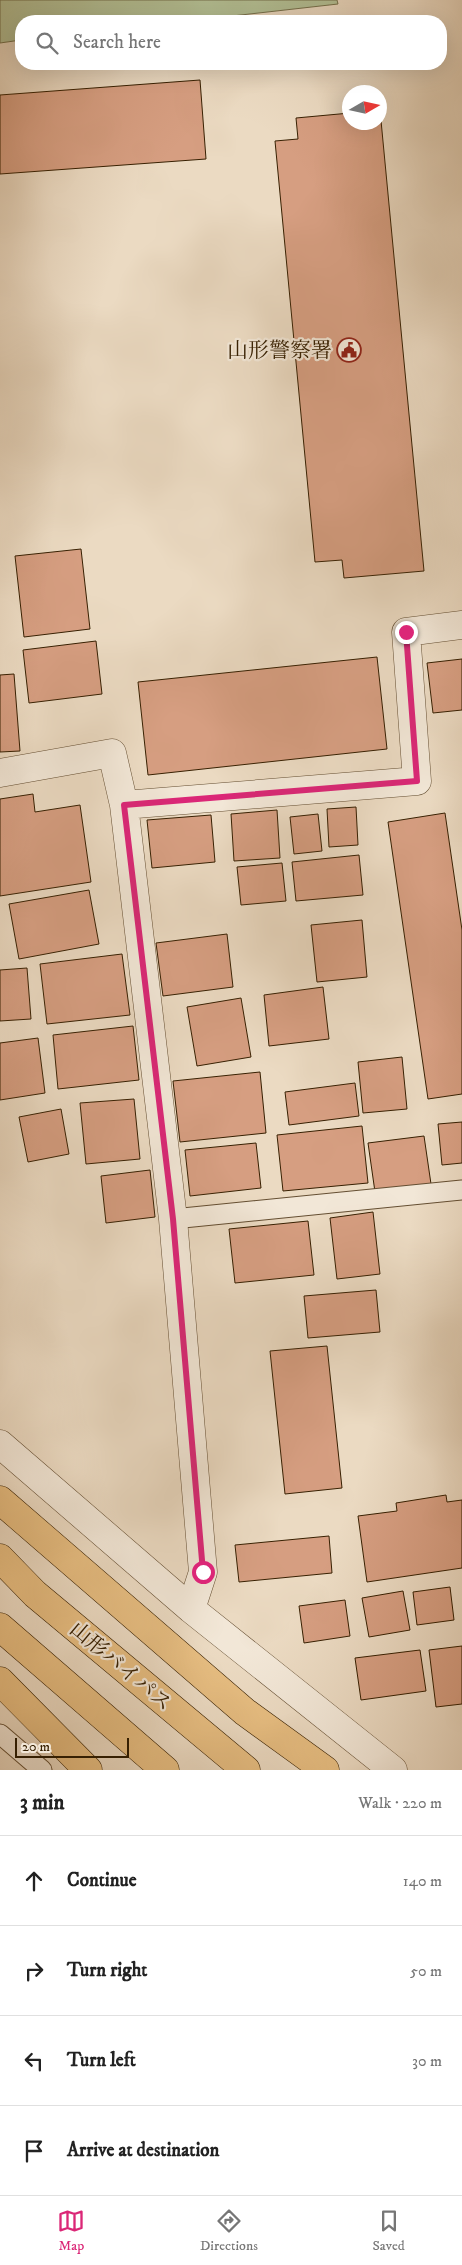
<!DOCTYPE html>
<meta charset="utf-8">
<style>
body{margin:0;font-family:"IM FELL DW Pica","Noto Serif JP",serif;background:#f2f2f2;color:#222}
.compass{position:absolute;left:342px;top:85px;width:45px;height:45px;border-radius:50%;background:#fff;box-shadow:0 5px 20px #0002;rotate:81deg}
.scale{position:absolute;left:15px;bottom:12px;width:114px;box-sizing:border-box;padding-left:5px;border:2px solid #372002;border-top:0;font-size:14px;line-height:18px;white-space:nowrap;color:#372002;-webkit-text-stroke:4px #f2e7d7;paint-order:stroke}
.stop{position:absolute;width:15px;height:15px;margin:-11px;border:4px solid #db2777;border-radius:50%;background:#fff}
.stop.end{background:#db2777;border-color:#fff;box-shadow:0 1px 5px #0008}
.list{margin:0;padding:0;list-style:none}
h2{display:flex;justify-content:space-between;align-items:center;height:65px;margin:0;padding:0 20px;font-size:21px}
h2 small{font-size:16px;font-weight:400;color:#767676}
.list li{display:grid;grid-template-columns:32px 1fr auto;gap:15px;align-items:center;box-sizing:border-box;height:90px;padding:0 20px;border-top:1px solid #e0e0e0}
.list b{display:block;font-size:19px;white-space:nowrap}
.list em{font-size:16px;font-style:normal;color:#767676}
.icon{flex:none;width:28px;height:28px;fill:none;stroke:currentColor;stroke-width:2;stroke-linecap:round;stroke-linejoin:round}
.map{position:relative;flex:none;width:462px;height:1770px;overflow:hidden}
.search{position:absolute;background:#fff;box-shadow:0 5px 20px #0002;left:15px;right:15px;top:15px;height:55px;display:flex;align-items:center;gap:12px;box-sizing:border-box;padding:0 18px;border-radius:20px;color:#767676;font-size:19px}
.sheet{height:425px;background:#fff}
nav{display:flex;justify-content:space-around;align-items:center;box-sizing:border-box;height:70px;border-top:1px solid #e0e0e0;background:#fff;font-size:14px;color:#767676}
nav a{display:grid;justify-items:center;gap:2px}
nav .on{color:#db2777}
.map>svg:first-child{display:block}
.green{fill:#b3c197;stroke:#75704c}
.building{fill:#d69e81;stroke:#372002}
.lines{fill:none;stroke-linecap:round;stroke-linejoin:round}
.service-casing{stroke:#644e32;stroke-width:21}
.minor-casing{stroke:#644e32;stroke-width:29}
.trunk-casing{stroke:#372002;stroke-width:29}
.service{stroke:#f2e7d7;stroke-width:19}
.minor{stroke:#f2e7d7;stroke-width:28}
.trunk{stroke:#e6bd81;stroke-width:28}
.route{stroke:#db2777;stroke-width:6}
.labels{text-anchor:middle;stroke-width:4.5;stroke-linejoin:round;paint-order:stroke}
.poi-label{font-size:21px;fill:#372002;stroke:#f2e7d7;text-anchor:end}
.street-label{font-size:21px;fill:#372002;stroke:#f2e7d7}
</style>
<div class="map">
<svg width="462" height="1770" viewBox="0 0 462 1770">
<rect width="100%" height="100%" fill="#ebdac2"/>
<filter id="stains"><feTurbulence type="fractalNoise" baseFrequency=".004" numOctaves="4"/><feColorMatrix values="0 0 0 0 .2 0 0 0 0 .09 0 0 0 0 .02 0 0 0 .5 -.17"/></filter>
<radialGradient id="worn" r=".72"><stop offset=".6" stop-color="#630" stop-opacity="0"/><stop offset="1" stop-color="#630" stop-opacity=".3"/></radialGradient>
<!-- green -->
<path class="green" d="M0,0H337L338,4L188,21H21V40L0,43Z"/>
<!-- building -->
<path class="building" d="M200,80L206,159L0,174V95Z
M380,110L424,571L344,578L342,560L315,562L275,141L298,139L296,118L350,113V122H380Z
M81,549L90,629L24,637L15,556Z
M96,641L102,694L29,703L23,650Z
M377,657L387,749L148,775L138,682Z
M462,659V710L433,713L427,663Z
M14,674L20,751L0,752V675Z
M33,794L35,812L80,805L91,882L0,896V799Z
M356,807L358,845L329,847L327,809Z
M277,810L280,858L234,861L231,814Z
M445,813L462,930V1094L428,1099L388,822Z
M318,814L322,851L294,854L290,817Z
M211,815L215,862L152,868L147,820Z
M359,855L363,895L296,901L292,862Z
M282,863L286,901L241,905L237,867Z
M89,890L99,944L19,959L9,904Z
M362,920L367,977L317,982L311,925Z
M227,934L233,987L163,996L156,943Z
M122,954L130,1015L47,1024L40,964Z
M27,968L31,1019L0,1021V970Z
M323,987L329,1039L269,1046L264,995Z
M241,998L251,1057L197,1066L187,1007Z
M133,1026L139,1080L58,1089L53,1035Z
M38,1038L45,1093L0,1100V1043Z
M402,1057L407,1109L363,1113L358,1062Z
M260,1072L266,1133L180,1142L173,1081Z
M355,1083L359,1116L289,1125L285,1092Z
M134,1099L140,1159L86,1164L80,1103Z
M61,1109L69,1154L28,1162L19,1117Z
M462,1122V1163L442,1165L438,1124Z
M362,1126L368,1183L283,1191L277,1135Z
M424,1136L431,1184L375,1192L368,1143Z
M256,1143L261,1188L190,1196L185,1150Z
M150,1170L155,1217L106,1223L101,1176Z
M373,1212L380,1274L337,1279L330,1218Z
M308,1221L314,1275L235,1283L229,1229Z
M376,1290L380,1332L308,1338L304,1296Z
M327,1346L342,1488L285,1494L270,1351Z
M446,1495L447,1502L462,1500V1568L367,1582L358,1516L397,1511L396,1503Z
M329,1536L332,1573L239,1582L235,1545Z
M450,1587L454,1620L417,1625L413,1592Z
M403,1591L410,1630L369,1637L362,1598Z
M345,1600L350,1636L304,1643L299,1606Z
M462,1646V1704L436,1707L429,1650Z
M420,1650L426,1691L361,1700L355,1658Z"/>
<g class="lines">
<!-- service casing -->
<g class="service-casing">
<path id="service" d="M173,1219L462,1190
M0,1734L42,1770"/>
</g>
<!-- minor casing -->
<g class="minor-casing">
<path id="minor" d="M0,773L112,753L124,805L173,1219L203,1572L191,1609
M124,805L417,781L406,632L462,625
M0,1444L191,1609L393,1770"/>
</g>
<!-- trunk casing -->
<g class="trunk-casing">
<path id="trunk" d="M0,1500L245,1712L325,1770
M0,1558L35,1594L246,1770
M0,1627L165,1770
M0,1681L88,1770"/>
</g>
<!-- service -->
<use href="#service" class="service"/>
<!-- minor -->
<use href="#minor" class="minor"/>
<!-- trunk -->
<use href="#trunk" class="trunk"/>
</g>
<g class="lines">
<!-- route -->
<path class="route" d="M203,1572L173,1219L124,805L417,781L406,632"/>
</g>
<!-- icons -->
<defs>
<g id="civic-ring" transform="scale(1.25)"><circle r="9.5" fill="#f2e7d7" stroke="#8f2418" stroke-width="1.5"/><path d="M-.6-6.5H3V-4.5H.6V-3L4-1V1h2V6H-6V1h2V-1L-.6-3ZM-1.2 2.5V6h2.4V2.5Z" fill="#8f2418"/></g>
</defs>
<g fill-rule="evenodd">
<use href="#civic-ring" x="349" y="350"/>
</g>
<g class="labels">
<!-- poi labels -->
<g class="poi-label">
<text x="332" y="357">山形警察署</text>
</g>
<!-- street labels -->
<g class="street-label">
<text transform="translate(121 1666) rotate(40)" y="7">山形バイパス</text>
</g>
</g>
<rect width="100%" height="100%" filter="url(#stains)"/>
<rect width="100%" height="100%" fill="url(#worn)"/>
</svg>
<svg class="compass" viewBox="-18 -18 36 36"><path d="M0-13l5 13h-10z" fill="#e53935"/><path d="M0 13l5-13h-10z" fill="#767676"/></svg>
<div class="scale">20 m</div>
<div class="stop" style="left:203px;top:1572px"></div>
<div class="stop end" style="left:406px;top:632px"></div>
<div class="search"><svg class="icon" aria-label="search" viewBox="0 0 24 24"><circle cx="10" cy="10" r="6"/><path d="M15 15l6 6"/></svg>Search here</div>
</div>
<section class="sheet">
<h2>3 min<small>Walk · 220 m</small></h2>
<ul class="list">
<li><svg class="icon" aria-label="ahead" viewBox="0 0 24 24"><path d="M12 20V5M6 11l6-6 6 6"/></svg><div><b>Continue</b></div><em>140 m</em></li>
<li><svg class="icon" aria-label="right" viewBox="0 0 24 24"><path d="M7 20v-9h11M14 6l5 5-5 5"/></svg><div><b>Turn right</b></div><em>50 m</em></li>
<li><svg class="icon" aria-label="left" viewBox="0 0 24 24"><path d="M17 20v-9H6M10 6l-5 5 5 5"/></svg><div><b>Turn left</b></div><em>30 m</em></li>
<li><svg class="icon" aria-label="arrive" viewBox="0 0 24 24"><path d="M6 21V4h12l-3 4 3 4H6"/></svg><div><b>Arrive at destination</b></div></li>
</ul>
</section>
<nav>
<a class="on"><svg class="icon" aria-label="map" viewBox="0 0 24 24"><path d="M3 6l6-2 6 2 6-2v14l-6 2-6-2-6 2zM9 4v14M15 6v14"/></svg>Map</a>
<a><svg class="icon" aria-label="directions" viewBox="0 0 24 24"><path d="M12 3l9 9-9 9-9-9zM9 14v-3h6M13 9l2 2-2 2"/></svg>Directions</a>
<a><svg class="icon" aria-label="saved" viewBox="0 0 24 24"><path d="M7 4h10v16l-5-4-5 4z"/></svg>Saved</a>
</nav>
